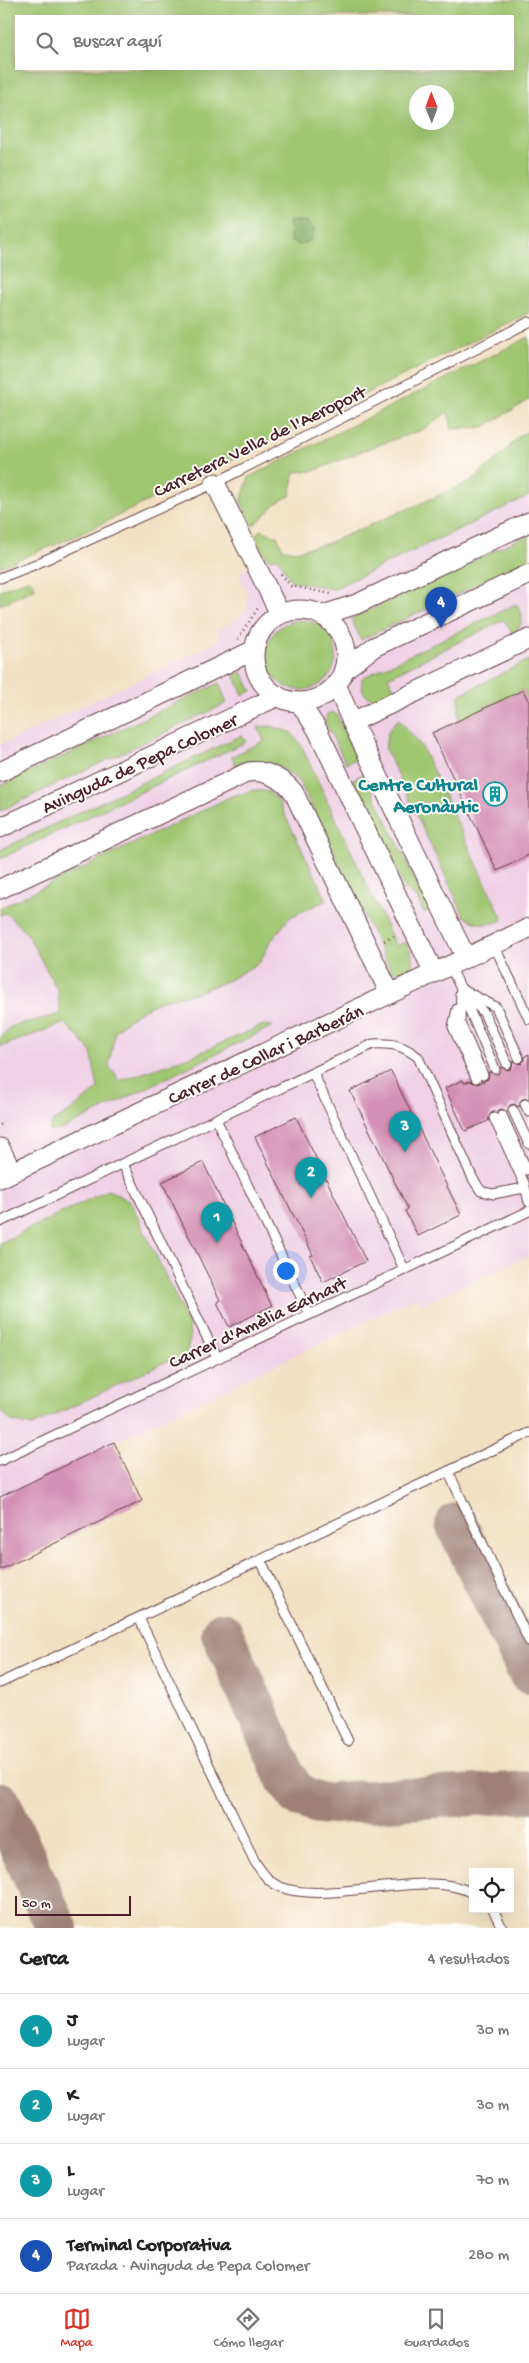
<!DOCTYPE html>
<html lang="es">
<meta charset="utf-8">
<style>
body{margin:0;font-family:"Gochi Hand",sans-serif;background:#f2f2f2;color:#222}
.controls{position:absolute;right:15px;bottom:15px;display:grid;overflow:hidden;border-radius:0px;box-shadow:0 5px 20px #0002}
.controls button{width:45px;height:45px;display:grid;place-items:center;padding:0;border:0;border-bottom:1px solid #e0e0e0;background:#fff;color:#222;font:25px sans-serif}
.compass{position:absolute;left:409px;top:85px;width:45px;height:45px;border-radius:50%;background:#fff;box-shadow:0 5px 20px #0002;rotate:359deg}
.scale{position:absolute;left:15px;bottom:12px;width:116px;box-sizing:border-box;padding-left:5px;border:2px solid #4a1f2b;border-top:0;font-size:14px;line-height:18px;white-space:nowrap;color:#4a1f2b;-webkit-text-stroke:4px #fdfcf7;paint-order:stroke}
.you{position:absolute;left:285px;top:1270px;width:18px;height:18px;margin:-12px;border:4px solid #fff;border-radius:50%;background:#1a73e8;box-shadow:0 0 0 8px #1a73e833}
.badge{display:grid;place-items:center;width:32px;height:32px;border-radius:50%;background:#d93025;color:#fff;font-size:16px;font-weight:700}
.pin{position:absolute;translate:-50% -41px;filter:drop-shadow(0 1px 2px #0008)}
.pin::after{content:'';position:absolute;top:26px;width:18px;height:15px;background:inherit;clip-path:polygon(0 0,100% 0,50% 100%)}
.list{margin:0;padding:0;list-style:none}
h2{display:flex;justify-content:space-between;align-items:center;height:65px;margin:0;padding:0 20px;font-size:21px}
h2 small{font-size:16px;font-weight:400;color:#767676}
.list li{display:grid;grid-template-columns:32px 1fr auto;gap:15px;align-items:center;box-sizing:border-box;height:75px;padding:0 20px;border-top:1px solid #e0e0e0}
.list b{display:block;font-size:19px;white-space:nowrap}
.list p{margin:0;font-size:16px;white-space:nowrap;color:#767676}
.list em{font-size:16px;font-style:normal;color:#767676}
.icon{flex:none;width:28px;height:28px;fill:none;stroke:currentColor;stroke-width:2;stroke-linecap:round;stroke-linejoin:round}
.map{position:relative;flex:none;width:529px;height:1928px;overflow:hidden}
.search{position:absolute;background:#fff;box-shadow:0 5px 20px #0002;left:15px;right:15px;top:15px;height:55px;display:flex;align-items:center;gap:12px;box-sizing:border-box;padding:0 18px;border-radius:0px;color:#767676;font-size:19px}
.sheet{height:365px;background:#fff}
nav{display:flex;justify-content:space-around;align-items:center;box-sizing:border-box;height:70px;border-top:1px solid #e0e0e0;background:#fff;font-size:14px;color:#767676}
nav a{display:grid;justify-items:center;gap:2px}
nav .on{color:#d93025}
.map>svg:first-child{display:block}
.built{fill:#efd0e5}
.green{fill:#9fc670;stroke:#74724e;fill-rule:evenodd}
.forest{fill:#7fab62;stroke:#646546}
.lines{fill:none;stroke-linecap:round;stroke-linejoin:round}
.taxiway{stroke:#9e8076;stroke-width:42}
.building{fill:#d38fb4}
.lane-casing{stroke:#633c42;stroke-width:11}
.street-casing{stroke:#633c42;stroke-width:21}
.path{stroke:#633c42;stroke-width:2.5;stroke-dasharray:1 4;stroke-linecap:butt}
.lane{stroke:#fff;stroke-width:9}
.street{stroke:#fff;stroke-width:19}
.labels{text-anchor:middle;stroke-width:4;stroke-linejoin:round;paint-order:stroke}
.street-label{font-size:19px;fill:#4a1f2b;stroke:#fdfcf7}
.culture-label{font-size:19px;font-weight:bold;fill:#0d838f;stroke:#fdfcf7;text-anchor:end}
</style>
<div class="map">
<svg width="529" height="1928" viewBox="0 0 529 1928">
<rect width="100%" height="100%" fill="#fdfcf7"/>
<filter id="ink" filterUnits="userSpaceOnUse"><feTurbulence type="fractalNoise" baseFrequency=".02" numOctaves="2"/><feDisplacementMap in="SourceGraphic" scale="10" xChannelSelector="R" yChannelSelector="G"/><feConvolveMatrix kernelMatrix="1 2 1 2 8 2 1 2 1" color-interpolation-filters="sRGB"/></filter>
<filter id="wash" filterUnits="userSpaceOnUse"><feTurbulence type="fractalNoise" baseFrequency=".0096" numOctaves="4" result="noise"/><feDisplacementMap in="SourceGraphic" scale="20" xChannelSelector="R" yChannelSelector="G"/><feGaussianBlur stdDeviation="1.12" result="paint"/><feColorMatrix in="noise" values="0 0 0 0 0 0 0 0 0 0 0 0 0 0 0 0 0 1.4 0 .05"/><feComposite in="paint" operator="in"/></filter>
<g filter="url(#wash)">
<rect width="100%" height="100%" fill="#f2e0c2"/>
<!-- built -->
<path class="built" d="M529,496V1256L421,1305L417,1297L0,1497V745L219,641L216,630L239,619L247,607L248,594L239,573L268,559L278,558L333,589Z"/>
<!-- green -->
<path class="green" d="M0,0H529V313L81,534L0,567ZM16,16H513V69H16ZM416,92H446V122H416Z
M529,337V400L484,427L452,429L448,412L422,430L367,449L314,471L295,472L290,496C271,503 268,515 252,526L241,501L249,477Z
M529,431V496L333,589L291,581L278,558L268,559L254,536L261,530L277,536L283,549L296,551L328,543L468,483L503,454L520,435Z
M529,534V560L361,640L351,619Z
M30,579L36,588L0,605V590Z
M516,604C525,614 524,627 512,633L504,620L388,677L395,690C389,693 382,697 376,698C364,700 360,687 362,678Z
M266 655a35 35 0 1 1 70 0a35 35 0 1 1-70 0Z
M529,660V702L523,690L459,720V695Z
M242,672L252,691L243,695L234,675Z
M219,683L227,703L0,811V786Z
M332,712L337,715L357,758L346,764L325,722L327,714Z
M399,719L422,747L503,920C488,926 478,926 464,916L386,750C385,736 388,728 399,719Z
M271,726L291,732L301,745L396,946L405,942C411,952 419,962 407,972H396L390,969L300,783C282,765 260,755 235,765L232,756L264,741L258,727Z
M242,735L246,742L0,859V850Z
M364,774L430,910L424,913L417,898L405,889L353,779Z
M254,790L269,792L278,801L327,900L290,917L269,944L260,962L229,980L196,993L162,1000L135,1014L115,1031L109,1066L120,1081L192,1056L263,1025L273,1026L61,1130L49,1131L53,1121L68,1113L98,1089L91,1051L65,1023L0,1047V1039L10,1027L60,1014L58,991L27,934L6,913L0,915V908L232,796Z
M108,1190L130,1201L189,1325L190,1340L183,1363L169,1360L32,1426L11,1421L0,1410V1243Z"/>
<!-- forest -->
<path class="forest" d="M289,221H307L315,229L311,240L299,245L290,241Z"/>
<g class="lines">
<!-- taxiway -->
<path class="taxiway" d="M456,1524L529,1673
M222,1633L287,1780L299,1796L319,1804L529,1792
M0,1803L57,1928"/>
</g>
<g id="blocks">
<!-- building -->
<path class="building" d="M523,690L529,702V855L497,871L432,733Z
M529,1054V1099H522L519,1107L514,1104L510,1105L507,1112L502,1109L491,1113L488,1121L465,1131L445,1088L463,1080L464,1083L470,1081L478,1084L488,1079L489,1072L498,1074L501,1067L509,1070L512,1067L513,1061L521,1064L524,1061L525,1056Z
M391,1071L461,1215L418,1236L405,1211L408,1209L350,1091Z
M296,1117L366,1261L323,1282L310,1256L313,1255L255,1137Z
M203,1162L272,1306L229,1327L217,1302L220,1300L162,1182Z
M114,1442L142,1501L0,1570V1497Z"/>
</g>
</g>
<g filter="url(#ink)">
<use href="#blocks" fill-opacity="0" stroke="#633c42" stroke-width="1"/>
<g class="lines">
<!-- lane casing -->
<g class="lane-casing">
<path id="lane" d="M0,578L36,564L215,483L529,322
M494,945L529,1019
M450,966L461,989L460,994
M466,994L484,1013L507,1064
M463,995L495,1069
M457,1009L453,1027L476,1078
M313,1073L404,1269
M483,1075L460,1023L461,989L496,1007L519,1058
M525,1104L529,1112
M513,1110L529,1144
M502,1115L527,1170
M494,1118L524,1183
M216,1119L309,1314
M123,1164L217,1358
M524,1183L529,1202
M0,1222L373,1044C393,1043 402,1045 418,1057L473,1179L481,1191L493,1194L524,1188
M0,1461L529,1211
M448,1471L529,1641
M261,1561L348,1741
M139,1618L255,1862C259,1868 264,1875 269,1880C307,1914 430,1864 473,1894
M0,1683L529,1433
M493,1909L502,1928"/>
</g>
<!-- street casing -->
<g class="street-casing">
<path id="street" d="M215,483L280,614
M254 656a46 46 0 1 1 92 0a46 46 0 1 1-92 0Z
M323,615L357,604L529,522
M344,670L374,647L529,574
M336,684L352,722L466,958
M299,702L317,729L434,973
M352,722L529,639
M0,772L254,650
M0,828L278,696
M0,889L234,779C239,777 244,773 249,772C264,769 285,780 294,793L390,994
M0,1148L12,1172
M0,1178L529,928"/>
</g>
<!-- path -->
<path class="path" d="M281,574L291,586L331,594
M238,639L258,608
M384,941L397,935
M0,1125L3,1124"/>
<!-- lane -->
<use href="#lane" class="lane"/>
<!-- street -->
<use href="#street" class="street"/>
</g>
</g>
<!-- icons -->
<defs>
<g id="building-ring" transform="scale(1.25)"><circle r="9.5" fill="#fdfcf7" stroke="#0f9aa8" stroke-width="1.5"/><path d="M-4-6H4V6H1V3H-1V6H-4ZM-2.5-4.3h1.7v1.8h-1.7ZM.8-4.3h1.7v1.8H.8ZM-2.5-1h1.7V.8h-1.7ZM.8-1h1.7V.8H.8Z" fill="#0f9aa8"/></g>
</defs>
<g fill-rule="evenodd">
<use href="#building-ring" x="495" y="794"/>
</g>
<g class="labels">
<!-- street labels -->
<g class="street-label">
<text transform="translate(259 440) rotate(-26)" y="7">Carretera Vella de l'Aeroport</text>
<text transform="translate(139 762) rotate(-25)" y="7">Avinguda de Pepa Colomer</text>
<text transform="translate(265 1053) rotate(-25)" y="7">Carrer de Collar i Barberán</text>
<text transform="translate(257 1321) rotate(-25)" y="7">Carrer d'Amèlia Earhart</text>
</g>
<!-- culture labels -->
<g class="culture-label">
<text x="478" y="790">Centre Cultural<tspan x="478" dy="22">Aeronàutic</tspan></text>
</g>
</g>
</svg>
<div class="controls">
<button><svg class="icon" aria-label="locate" viewBox="0 0 24 24"><circle cx="12" cy="12" r="6"/><path d="M12 2v4M12 18v4M2 12h4M18 12h4"/></svg></button>
</div>
<svg class="compass" viewBox="-18 -18 36 36"><path d="M0-13l5 13h-10z" fill="#e53935"/><path d="M0 13l5-13h-10z" fill="#767676"/></svg>
<div class="scale">50 m</div>
<div class="you"></div>
<div class="pin badge" style="left:217px;top:1243px;background:#0f9aa8">1</div>
<div class="pin badge" style="left:311px;top:1198px;background:#0f9aa8">2</div>
<div class="pin badge" style="left:405px;top:1152px;background:#0f9aa8">3</div>
<div class="pin badge" style="left:441px;top:628px;background:#1a4fb4">4</div>
<div class="search"><svg class="icon" aria-label="search" viewBox="0 0 24 24"><circle cx="10" cy="10" r="6"/><path d="M15 15l6 6"/></svg>Buscar aquí</div>
</div>
<section class="sheet">
<h2>Cerca<small>4 resultados</small></h2>
<ul class="list">
<li><span class="badge" style="background:#0f9aa8">1</span><div><b>J</b><p>Lugar</p></div><em>30 m</em></li>
<li><span class="badge" style="background:#0f9aa8">2</span><div><b>K</b><p>Lugar</p></div><em>30 m</em></li>
<li><span class="badge" style="background:#0f9aa8">3</span><div><b>L</b><p>Lugar</p></div><em>70 m</em></li>
<li><span class="badge" style="background:#1a4fb4">4</span><div><b>Terminal Corporativa</b><p>Parada · Avinguda de Pepa Colomer</p></div><em>280 m</em></li>
</ul>
</section>
<nav>
<a class="on"><svg class="icon" aria-label="map" viewBox="0 0 24 24"><path d="M3 6l6-2 6 2 6-2v14l-6 2-6-2-6 2zM9 4v14M15 6v14"/></svg>Mapa</a>
<a><svg class="icon" aria-label="directions" viewBox="0 0 24 24"><path d="M12 3l9 9-9 9-9-9zM9 14v-3h6M13 9l2 2-2 2"/></svg>Cómo llegar</a>
<a><svg class="icon" aria-label="saved" viewBox="0 0 24 24"><path d="M7 4h10v16l-5-4-5 4z"/></svg>Guardados</a>
</nav>
